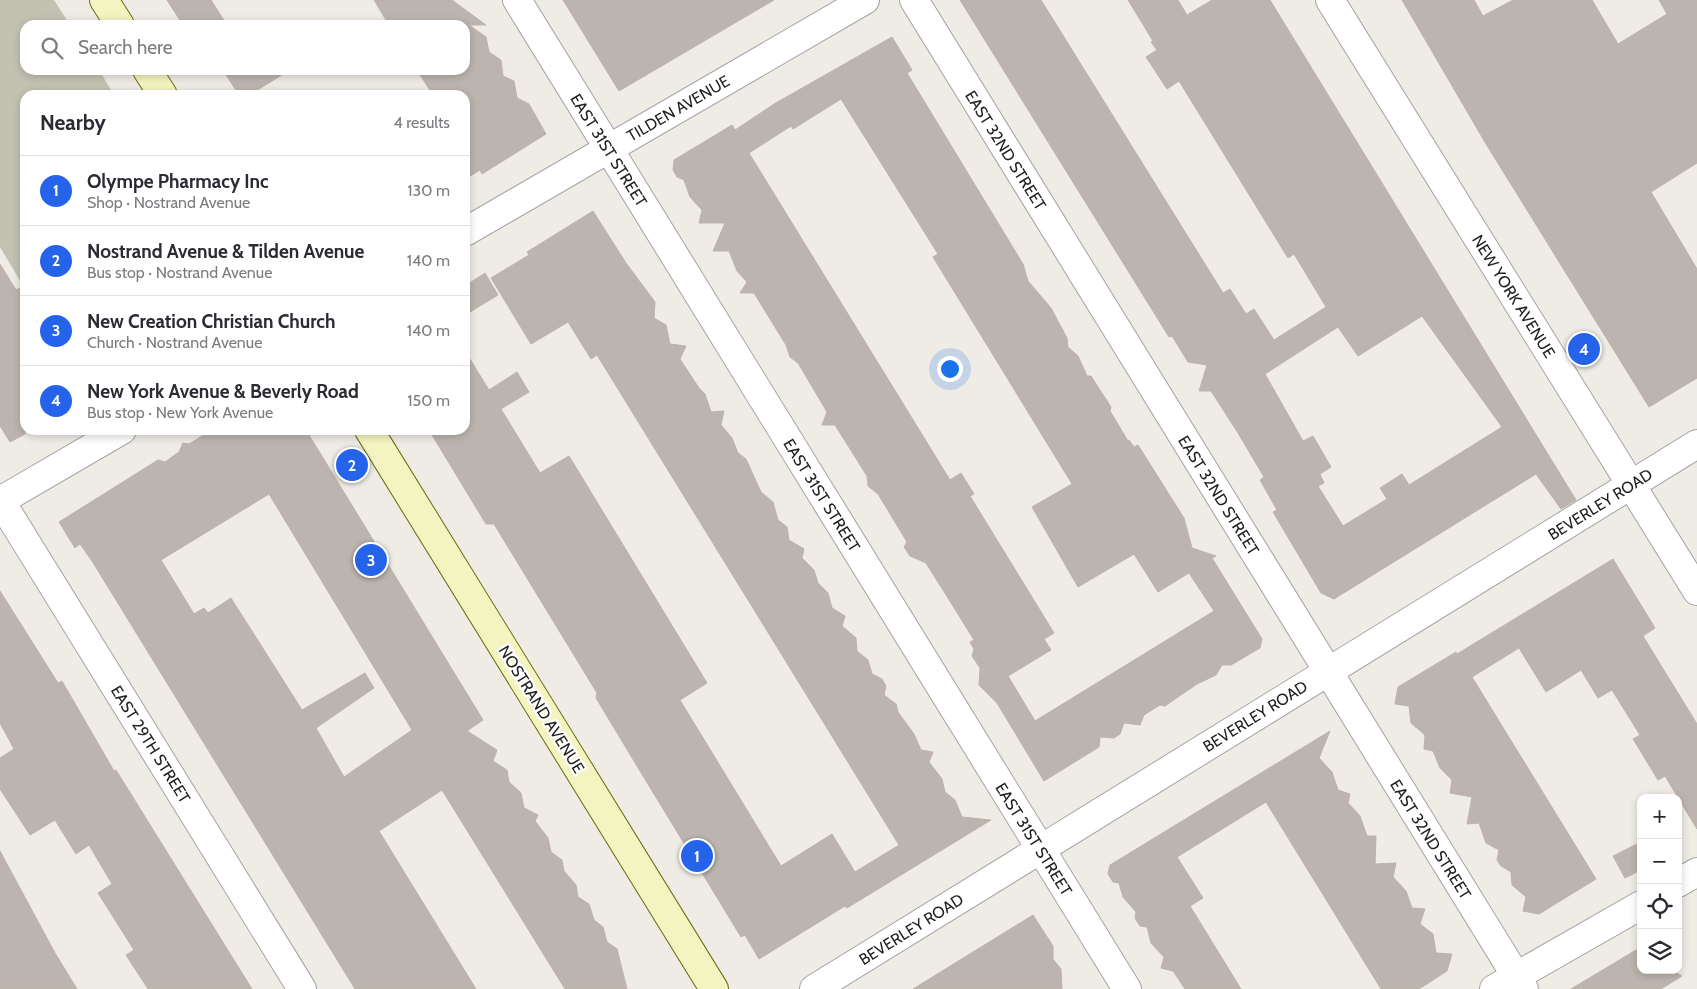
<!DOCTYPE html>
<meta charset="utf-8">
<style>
body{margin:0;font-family:Cabin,sans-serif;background:#f2f2f3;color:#2b2b33}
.controls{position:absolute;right:15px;bottom:15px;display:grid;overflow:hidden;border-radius:10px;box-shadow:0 2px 8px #0003}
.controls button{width:45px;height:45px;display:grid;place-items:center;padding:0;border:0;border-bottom:1px solid #e1e1e2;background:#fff;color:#2b2b33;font:25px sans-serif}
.you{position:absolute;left:949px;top:368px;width:18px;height:18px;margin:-12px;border:4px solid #fff;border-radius:50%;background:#1a73e8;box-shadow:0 0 0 8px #1a73e833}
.badge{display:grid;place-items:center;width:32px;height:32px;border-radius:50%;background:#2563eb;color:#fff;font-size:16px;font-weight:700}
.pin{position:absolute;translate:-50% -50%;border:2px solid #fff;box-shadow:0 1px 5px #0006}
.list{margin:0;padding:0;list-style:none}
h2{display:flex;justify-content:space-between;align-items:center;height:65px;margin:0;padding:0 20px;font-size:21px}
h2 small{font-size:16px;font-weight:400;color:#7c7c81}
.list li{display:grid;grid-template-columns:32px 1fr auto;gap:15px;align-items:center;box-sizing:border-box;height:70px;padding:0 20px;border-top:1px solid #e1e1e2}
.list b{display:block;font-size:19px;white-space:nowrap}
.list p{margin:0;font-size:16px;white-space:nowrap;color:#7c7c81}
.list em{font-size:16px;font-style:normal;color:#7c7c81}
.icon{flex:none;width:28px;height:28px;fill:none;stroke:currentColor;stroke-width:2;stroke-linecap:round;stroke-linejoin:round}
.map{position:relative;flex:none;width:1697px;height:989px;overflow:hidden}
.search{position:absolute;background:#fff;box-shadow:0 2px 8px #0003;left:20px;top:20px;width:450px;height:55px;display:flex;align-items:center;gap:12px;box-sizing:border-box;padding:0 18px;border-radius:15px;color:#7c7c81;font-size:19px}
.panel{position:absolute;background:#fff;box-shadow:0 2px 8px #0003;left:20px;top:90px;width:450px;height:345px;border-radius:15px}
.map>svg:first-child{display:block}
.construction{fill:#c3c2b2}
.building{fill:#bcb5af;stroke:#bfb2aa;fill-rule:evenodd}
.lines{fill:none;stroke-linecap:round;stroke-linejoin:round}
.minor-casing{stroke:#a3a3a3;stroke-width:30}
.secondary-casing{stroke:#666c10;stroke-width:30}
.minor{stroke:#fff;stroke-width:28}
.secondary{stroke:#f3f4bf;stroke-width:28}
.labels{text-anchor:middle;stroke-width:4.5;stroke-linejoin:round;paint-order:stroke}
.street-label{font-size:16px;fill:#1f1f1f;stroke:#fff}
</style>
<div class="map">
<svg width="1697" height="989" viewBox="0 0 1697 989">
<rect width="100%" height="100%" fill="#efece6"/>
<!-- construction -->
<path class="construction" d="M0,0H54L70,25H25V70H99L114,95H25V282L22,284L0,247Z"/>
<!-- building -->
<path class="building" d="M167,0H211L227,25H183Z
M374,0H452L486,25H469L486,37L489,52L501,60L503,76L514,81L517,98L529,104L546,134L482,174L480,170L465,179V95H433L417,70H465V25H389Z
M563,0H774L619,91Z
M960,0H1041L1223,293L1230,289L1246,314L1254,309L1274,340L1326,307L1294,254L1288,258L1179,81L1167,89L1146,57L1157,50L1151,42L1153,41L1128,0H1178L1187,15L1212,0H1270L1576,500L1561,509L1536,474L1334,599L1321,593L1273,512L1277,510L1260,480L1264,477L1238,433L1211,391H1199L1207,365L1188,362L1172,336L1169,337ZM1422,316L1502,427L1409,485L1402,474L1380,488L1387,499L1343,526L1318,486L1324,483L1320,474L1331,467L1313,436L1303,441L1265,374L1338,327L1358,356Z
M1402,0H1474L1483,16L1513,0H1592L1618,44L1667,14L1659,0H1697V163L1651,192L1697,269V378L1649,407L1486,144Z
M892,37L912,70L907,73L1023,264L1028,281L1051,308L1067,338L1068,347L1078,356L1087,376H1091L1111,407L1110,411L1128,441L1129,440L1134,447L1138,445L1184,518L1192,548L1216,556L1212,558L1262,639L1260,648L1231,665H1222L1216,675L1197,684L1165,706L1160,705L1144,715L1140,725L1124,723L1120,734L1114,738L1100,737L1099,747L1044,781L997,703L979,685L980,668L972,656L974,649L970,642L974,640L948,598L926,563L910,556L904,547L907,542L878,494L868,486L867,476L835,425H822L827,412L798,363L790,357L786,345L754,293H740L747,282L737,271L729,251H713L725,223H699L702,210L690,197L684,180L677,177L673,170L674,160L732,125L735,130L774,104ZM841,99L938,254L933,257L1072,484L1032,507L1078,587L1134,554L1158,592L1189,573L1214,611L1035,721L1008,676L1051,650L1044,639L1054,633L970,496L974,494L961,473L950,480L749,153L791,126L793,129Z
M223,70H290L249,95H239Z
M593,211L626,263L655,302L654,318L666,325L670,344L686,346L680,359L699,388L705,394L711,412L724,411L721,425L732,438L738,453L746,459L761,492L773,502L778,520L787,527L789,540L804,549L802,558L814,570L818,583L828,593L832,608L845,616L842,626L856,638L857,651L868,660L872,674L882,679L886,686L884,695L896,704L898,712L914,734L921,750L933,752L929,762L942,779L945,792L955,800L962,817L991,820L847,908L845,906L759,959L745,935L741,937L640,771L596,698L597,693L494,524H486L429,430H465V351L489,390L517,372L529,392L501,409L540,473L569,456L707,683L680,700L781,866L832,834L855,872L899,845L597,355L591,359L568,322L531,344L491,278L529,255L527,252Z
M0,264L16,290L25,285V434L10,442L0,426Z
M485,273L498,295L465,315V286Z
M212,430H306L483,720L467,731L497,750L493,761L507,770L509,782L521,793L524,808L538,815L535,821L548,838L551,852L562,860L564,871L576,885L578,897L589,904L594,920L603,927L607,942L617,949L627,989H565L442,790L379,831L476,989H355L92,561L80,544L75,548L59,522L158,460L165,462L179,452L183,443L189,444ZM269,494L412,730L344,777L316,728L374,688L365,673L302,710L231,598L208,613L204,608L194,614L161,560Z
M1613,559L1655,628L1643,636L1697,724V829L1665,776L1658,780L1633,739L1640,735L1612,690L1598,698L1581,670L1546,692L1519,648L1472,677L1596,879L1539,914L1523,911L1526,897L1512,885L1511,872L1501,866L1497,860L1499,850L1486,843L1479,823L1467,824L1472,797L1450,793L1452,780L1440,768L1433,751L1424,749L1425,735L1411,723L1409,706L1395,704L1398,687L1456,652L1457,654Z
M0,591L58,683L62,681L114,771L116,770L252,989H148L126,955L134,950L98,893L112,884L89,845L76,854L55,820L30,835L0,789V758L14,749L0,723Z
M1330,731L1319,758L1332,772L1338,790L1350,794L1348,803L1360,816L1367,836H1376L1375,864L1396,863L1393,877L1406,891L1412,908L1425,909L1420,924L1433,934L1436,953L1452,954L1447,971L1419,989H1381L1266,802L1177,857L1203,898L1190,906L1241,989H1185L1173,971L1161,968L1164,957L1151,943L1147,927L1140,926L1135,918L1136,912L1123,897L1119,883L1113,882L1108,874L1110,865Z
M1641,842V870L1625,878L1613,856Z
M0,851L55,953L77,989H0Z
M1033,915L1053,946V959L1061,969L1062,989H913Z
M1636,950L1641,953V970H1671L1682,976L1661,989H1571Z"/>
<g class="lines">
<!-- minor casing -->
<g class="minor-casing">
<path id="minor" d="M517,0L1127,989
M914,0L1524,989
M1330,0L1697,591
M465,232L865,0
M0,500L302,989
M0,501L122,430
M1678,883L1697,872
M814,989L1697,444
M1494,989L1641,905"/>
</g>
<!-- secondary casing -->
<g class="secondary-casing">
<path id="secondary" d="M104,0L120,25
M147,70L163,95
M369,430L714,989"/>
</g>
<!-- minor -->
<use href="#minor" class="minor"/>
<!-- secondary -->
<use href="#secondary" class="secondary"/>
</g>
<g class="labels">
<!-- street labels -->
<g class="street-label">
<text transform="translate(678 108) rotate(-30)" y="6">TILDEN AVENUE</text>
<text transform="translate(609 150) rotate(58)" y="6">EAST 31ST STREET</text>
<text transform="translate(1006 150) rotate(58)" y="6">EAST 32ND STREET</text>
<text transform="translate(1514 296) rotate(58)" y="6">NEW YORK AVENUE</text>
<text transform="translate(822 495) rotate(58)" y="6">EAST 31ST STREET</text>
<text transform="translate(1219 495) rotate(58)" y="6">EAST 32ND STREET</text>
<text transform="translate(1600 504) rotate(-32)" y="6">BEVERLEY ROAD</text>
<text transform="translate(542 709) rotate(58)" y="6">NOSTRAND AVENUE</text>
<text transform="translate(1255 716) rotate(-32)" y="6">BEVERLEY ROAD</text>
<text transform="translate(151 744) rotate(58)" y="6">EAST 29TH STREET</text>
<text transform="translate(1034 839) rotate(58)" y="6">EAST 31ST STREET</text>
<text transform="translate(1431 839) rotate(58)" y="6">EAST 32ND STREET</text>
<text transform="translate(911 929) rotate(-32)" y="6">BEVERLEY ROAD</text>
</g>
</g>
</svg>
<div class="controls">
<button>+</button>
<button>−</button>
<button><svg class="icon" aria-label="locate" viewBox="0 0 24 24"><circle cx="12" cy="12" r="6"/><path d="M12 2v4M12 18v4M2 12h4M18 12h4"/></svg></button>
<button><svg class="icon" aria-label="layers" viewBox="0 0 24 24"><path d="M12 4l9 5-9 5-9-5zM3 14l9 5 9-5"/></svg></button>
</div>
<div class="you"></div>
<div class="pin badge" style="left:697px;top:856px">1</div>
<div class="pin badge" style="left:352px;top:465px">2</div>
<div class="pin badge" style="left:371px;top:560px">3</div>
<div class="pin badge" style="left:1584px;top:349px">4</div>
<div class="search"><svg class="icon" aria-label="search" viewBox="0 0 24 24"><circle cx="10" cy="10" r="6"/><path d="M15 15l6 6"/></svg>Search here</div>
<section class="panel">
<h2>Nearby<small>4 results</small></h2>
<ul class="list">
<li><span class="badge">1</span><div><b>Olympe Pharmacy Inc</b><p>Shop · Nostrand Avenue</p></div><em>130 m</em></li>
<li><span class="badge">2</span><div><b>Nostrand Avenue &amp; Tilden Avenue</b><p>Bus stop · Nostrand Avenue</p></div><em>140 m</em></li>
<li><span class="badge">3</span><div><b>New Creation Christian Church</b><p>Church · Nostrand Avenue</p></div><em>140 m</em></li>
<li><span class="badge">4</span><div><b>New York Avenue &amp; Beverly Road</b><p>Bus stop · New York Avenue</p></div><em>150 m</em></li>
</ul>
</section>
</div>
